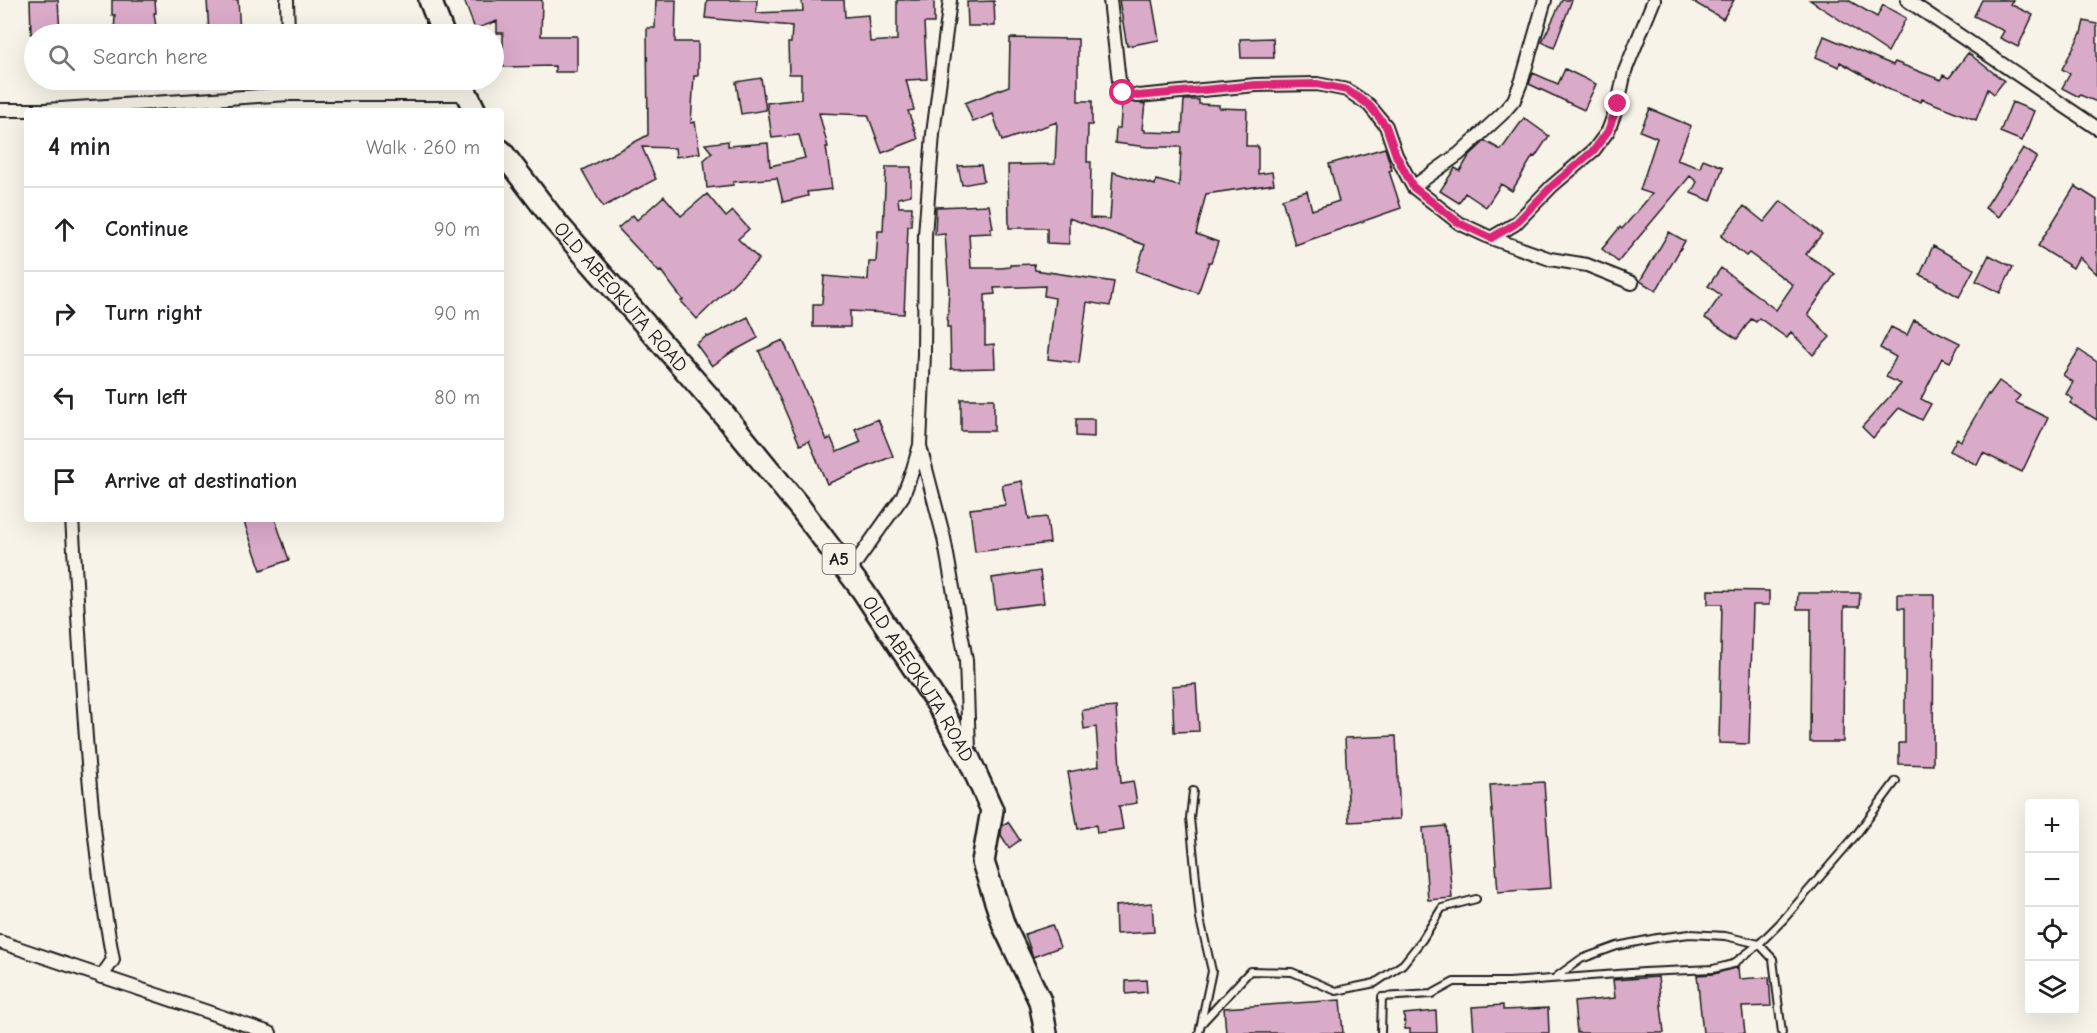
<!DOCTYPE html>
<meta charset="utf-8">
<style>
body{margin:0;font-family:"Comic Neue",sans-serif;background:#f2f2f2;color:#202124}
.controls{position:absolute;right:18px;bottom:18px;display:grid;overflow:hidden;border-radius:6px;box-shadow:0 6px 24px #0002}
.controls button{width:54px;height:54px;display:grid;place-items:center;padding:0;border:0;border-bottom:2px solid #e0e0e0;background:#fff;color:#202124;font:30px sans-serif}
.stop{position:absolute;width:18px;height:18px;margin:-14px;border:4px solid #db2777;border-radius:50%;background:#fff}
.stop.end{background:#db2777;border-color:#fff;box-shadow:0 2px 6px #0008}
.list{margin:0;padding:0;list-style:none}
h2{display:flex;justify-content:space-between;align-items:center;height:78px;margin:0;padding:0 24px;font-size:26px}
h2 small{font-size:20px;font-weight:400;color:#757577}
.list li{display:grid;grid-template-columns:39px 1fr auto;gap:18px;align-items:center;box-sizing:border-box;height:84px;padding:0 24px;border-top:2px solid #e0e0e0}
.list b{display:block;font-size:22px;white-space:nowrap}
.list em{font-size:20px;font-style:normal;color:#757577}
.icon{flex:none;width:33px;height:33px;fill:none;stroke:currentColor;stroke-width:2;stroke-linecap:round;stroke-linejoin:round}
.map{position:relative;flex:none;width:2097px;height:1033px;overflow:hidden}
.search{position:absolute;background:#fff;box-shadow:0 6px 24px #0002;left:24px;top:24px;width:480px;height:66px;display:flex;align-items:center;gap:15px;box-sizing:border-box;padding:0 21px;border-radius:33px;color:#757577;font-size:22px}
.panel{position:absolute;background:#fff;box-shadow:0 6px 24px #0002;left:24px;top:108px;width:480px;height:414px;border-radius:6px}
.map>svg:first-child{display:block}
.building{fill:#daaac9;stroke:#1c1c1c;stroke-width:1.5}
.lines{fill:none;stroke-linecap:round;stroke-linejoin:round}
.service-casing{stroke:#1c1c1c;stroke-width:10}
.minor-casing{stroke:#1c1c1c;stroke-width:16}
.trunk-casing{stroke:#1c1c1c;stroke-width:26}
.service{stroke:#f7f3e8;stroke-width:6}
.minor{stroke:#f7f3e8;stroke-width:12}
.trunk{stroke:#f7f3e8;stroke-width:21}
.route{stroke:#db2777;stroke-width:8}
.labels{text-anchor:middle;stroke-width:6;stroke-linejoin:round;paint-order:stroke}
.shield{fill:#f7f3e8;stroke:#5e5c59;stroke-width:1.5}
.shield-label{font-size:18px;font-weight:bold;fill:#1c1c1c}
.street-label{font-size:20px;fill:#1c1c1c;stroke:#f7f3e8}
</style>
<div class="map">
<svg width="2097" height="1033" viewBox="0 0 2097 1033">
<rect width="100%" height="100%" fill="#f7f3e8"/>
<filter id="ink" filterUnits="userSpaceOnUse"><feTurbulence type="fractalNoise" baseFrequency=".0167" numOctaves="2"/><feDisplacementMap in="SourceGraphic" scale="12" xChannelSelector="R" yChannelSelector="G"/><feConvolveMatrix kernelMatrix="1 2 1 2 8 2 1 2 1" color-interpolation-filters="sRGB"/></filter>
<g filter="url(#ink)">
<!-- building -->
<path class="building" d="M30,0H58L60,34H31Z
M112,0H155L156,13H154L157,34H114L115,15H112Z
M207,0H238L240,34H209Z
M464,0H542L541,36H577V72H555V66L503,67V33H497V21L475,29Z
M656,0H676L675,42H698V76H694L691,123L695,122L700,153L676,157L675,148L642,147L656,179L603,207L582,170L648,135L647,28H655Z
M707,0H757L756,13L803,11L802,0H844L845,17L868,15L870,42L897,40V0H932L934,3V23H924L927,79L906,80L914,110L908,111L918,139L882,153L868,115L819,113L828,147H826L832,189L807,192L808,196L783,202L777,178L733,182V185L707,188L704,160L712,153L705,144L728,141V146L768,143L770,166L805,158L799,135L772,138L767,103L801,99V74H789L788,43H791L792,26L705,18Z
M1119,0H1152L1159,40L1127,46Z
M1562,0H1572L1554,48L1542,42Z
M1690,0H1734L1723,19Z
M1810,0H1848L1877,17L1883,5L1906,18L1888,52Z
M1982,0H2013L2010,4L2033,15L2018,47L2000,38L2004,31L1974,16Z
M994,1L995,26H968L967,2Z
M2084,21L2097,24V102L2080,95L2079,97L2062,88L2070,74L2062,69L2081,33Z
M1824,36L1893,65L1895,62L1941,80L1943,75L1949,78L1968,53L2004,81L1994,94L1988,89L1976,120L1922,99L1921,102L1890,90L1840,62L1839,67L1816,57Z
M1010,38L1078,39V101H1092V125H1088L1087,162H1091L1090,218L1110,219L1113,172L1155,185L1156,180L1179,186L1181,147H1148L1115,143L1116,128H1120L1122,101L1145,104L1142,129L1145,130V132L1182,133L1184,100H1199V104L1219,105V108L1247,109L1246,146H1258V174L1272,172L1274,184L1206,194L1196,234L1218,242L1211,262H1209L1198,293L1136,271L1145,245L1069,218V244L1047,243V228H1009L1008,165L1055,164L1057,122L1002,141L993,114L973,122L965,103L1009,86Z
M1273,38L1274,58H1241L1240,39Z
M1565,69L1596,84L1584,110L1529,84L1533,73L1558,84Z
M761,78L766,110L741,114L736,82Z
M2012,102L2034,111L2022,141L2000,132Z
M1650,109L1691,126L1677,160L1700,168L1703,159L1723,167L1711,201L1691,193L1697,182L1690,176L1618,262L1602,249L1620,227L1622,229L1652,194L1640,190L1657,138L1640,131Z
M1524,118L1549,136L1535,157L1533,156L1512,191L1501,184L1486,207L1465,193L1459,203L1440,191L1455,168L1460,171L1469,156L1485,141L1501,150Z
M1385,148L1392,170L1389,171L1401,208L1295,245L1282,199L1307,191L1312,210L1339,201L1329,164Z
M2023,148L2037,157L1999,217L1985,208Z
M981,165L984,181L962,185L958,166Z
M886,167H911V195L898,198L899,207H912L911,226H908L904,314L850,311V327H813V304H822L824,276L868,280L869,262H876L878,231H883Z
M2075,186L2097,200V274L2079,257L2073,268L2038,246Z
M707,194L726,217L733,211L749,229L738,239L759,259L697,319L681,301L683,300L661,271L659,272L618,228L633,215L637,220L664,196L681,216Z
M1781,201L1822,234L1806,254L1835,274L1808,314L1830,337L1813,355L1791,332L1787,338L1759,318L1756,322L1751,319L1737,339L1705,318L1721,295L1708,286L1721,268L1776,310L1793,285L1749,253L1746,256L1721,236L1744,206L1764,222Z
M989,205L993,228H991V233L969,234L971,268H1001L1010,267V265L1034,264L1035,270L1114,282L1110,306L1087,302L1079,363L1048,359L1055,298L1044,296L1045,286L994,288L995,294L985,295V345L994,344L995,368L951,369L950,327H947L949,289L945,234L935,235L936,207Z
M1669,232L1685,241L1656,291L1640,281Z
M1933,246L1974,269L1959,297L1937,284L1938,283L1920,275Z
M1989,255L2013,267L2000,293L1976,281Z
M748,317L758,338L732,352L712,366L696,344L707,336L708,337Z
M1914,320L1960,343L1950,362L1942,358L1921,399L1931,404L1922,420L1899,408L1873,438L1862,427L1901,384L1886,377L1896,357L1880,348L1891,327L1907,335Z
M783,340L827,440L831,438L837,452L861,442L855,429L878,419L893,456L827,484L809,441L800,445L759,351Z
M2079,350L2097,362V420L2070,403L2073,399L2066,394L2073,382L2063,375Z
M1999,381L2020,396L2015,402L2048,418L2022,472L1983,453L1977,465L1950,451L1957,438L1961,441L1988,394L1989,395Z
M961,399H994V431H961Z
M1076,419H1094V437L1076,436Z
M1022,481L1029,519L1047,517L1050,543L975,552L970,509L1006,505L1002,485Z
M243,519H275L289,560L261,570Z
M1040,571L1044,603L996,609L992,578Z
M1708,590L1769,591V605H1753L1749,744L1719,743L1722,604H1708Z
M1798,593H1860L1859,607H1844L1843,742H1810L1811,609H1797Z
M1898,594H1934L1933,765L1899,764V743H1905V608H1898Z
M1196,684L1199,731L1174,732L1172,686Z
M1116,707L1121,783L1133,781L1137,803L1119,806L1123,829L1097,833L1096,825L1078,829L1068,772L1099,766L1096,727L1084,729L1082,710Z
M1396,736L1400,819L1349,822L1345,738Z
M1544,782L1551,888L1498,892L1490,785Z
M1008,822L1020,840L1009,848L1001,835L1002,825Z
M1446,826L1452,898L1428,900L1423,828Z
M1152,903L1154,932L1116,934L1115,906Z
M1052,925L1060,947L1033,957L1025,934Z
M1738,967L1739,979L1769,977L1771,1006L1742,1007L1745,1033H1703L1697,975L1714,974Z
M1658,977L1664,1033H1577L1574,1002L1615,998L1613,980Z
M1146,980L1147,992L1126,994V981Z
M1340,1000L1343,1033H1226L1224,1008Z
M1503,1005V1010L1548,1008L1549,1033H1474L1472,1007Z
M1436,1011L1437,1033H1410V1029H1405L1404,1014Z"/>
<g class="lines">
<!-- service casing -->
<g class="service-casing">
<path id="service" d="M1193,791L1190,818L1200,919L1212,971L1199,1033
M1556,977L1581,959L1617,946L1657,938L1690,934L1725,936L1759,944L1773,959L1782,1033
M1202,1023L1250,971L1292,972L1336,991L1375,983L1403,964L1422,940L1442,908L1476,899
M1381,1033L1382,997L1432,994L1454,982H1509L1644,972L1713,969L1733,964L1759,944L1783,920L1856,835L1896,781"/>
</g>
<!-- minor casing -->
<g class="minor-casing">
<path id="minor" d="M287,0L288,34
M1110,0L1119,81L1123,93L1138,96L1256,85L1317,84L1347,90L1369,105L1386,126L1396,155L1413,187L1459,223L1491,238L1550,259L1587,265L1632,283
M1907,0L2097,128
M289,80V94
M0,110H45L289,94H466
M1413,187L1459,154L1502,114L1514,100L1522,80L1545,0
M1491,238L1515,224L1552,186L1594,150L1608,131L1618,104L1625,71L1654,0
M920,446L944,538L966,660L969,750
M72,519C82,666 86,815 113,960L101,977
M849,572L903,496L913,469L920,445L924,354L925,235L933,134L950,0
M0,942L270,1033"/>
</g>
<!-- trunk casing -->
<g class="trunk-casing">
<g id="trunk">
<path d="M430,0L443,34"/>
<path d="M460,80L475,111"/>
<path id="s1" d="M501,151L554,220L722,412L801,509L863,591L939,706L969,759L992,810L983,862L1004,926L1040,1001L1046,1033"/>
</g>
</g>
<!-- service -->
<use href="#service" class="service"/>
<!-- minor -->
<use href="#minor" class="minor"/>
<!-- trunk -->
<use href="#trunk" class="trunk"/>
</g>
</g>
<g class="lines" filter="url(#ink)">
<!-- route -->
<path class="route" d="M1123,93L1138,96L1256,85L1317,84L1347,90L1369,105L1386,126L1396,155L1413,187L1459,223L1491,238L1515,224L1552,186L1594,150L1608,131L1618,104"/>
</g>
<g class="labels">
<!-- shield labels -->
<rect class="shield" x="822.5" y="544" width="33" height="30" rx="4.5"/>
<g class="shield-label">
<text x="839" y="565">A5</text>
</g>
<!-- street labels -->
<g class="street-label">
<text dy="7" stroke="none"><textPath href="#s1" startOffset="189">OLD ABEOKUTA ROAD</textPath></text>
<text dy="7" stroke="none"><textPath href="#s1" startOffset="674">OLD ABEOKUTA ROAD</textPath></text>
</g>
</g>
</svg>
<div class="controls">
<button>+</button>
<button>−</button>
<button><svg class="icon" aria-label="locate" viewBox="0 0 24 24"><circle cx="12" cy="12" r="6"/><path d="M12 2v4M12 18v4M2 12h4M18 12h4"/></svg></button>
<button><svg class="icon" aria-label="layers" viewBox="0 0 24 24"><path d="M12 4l9 5-9 5-9-5zM3 14l9 5 9-5"/></svg></button>
</div>
<div class="stop" style="left:1123px;top:93px"></div>
<div class="stop end" style="left:1618px;top:104px"></div>
<div class="search"><svg class="icon" aria-label="search" viewBox="0 0 24 24"><circle cx="10" cy="10" r="6"/><path d="M15 15l6 6"/></svg>Search here</div>
<section class="panel">
<h2>4 min<small>Walk · 260 m</small></h2>
<ul class="list">
<li><svg class="icon" aria-label="ahead" viewBox="0 0 24 24"><path d="M12 20V5M6 11l6-6 6 6"/></svg><div><b>Continue</b></div><em>90 m</em></li>
<li><svg class="icon" aria-label="right" viewBox="0 0 24 24"><path d="M7 20v-9h11M14 6l5 5-5 5"/></svg><div><b>Turn right</b></div><em>90 m</em></li>
<li><svg class="icon" aria-label="left" viewBox="0 0 24 24"><path d="M17 20v-9H6M10 6l-5 5 5 5"/></svg><div><b>Turn left</b></div><em>80 m</em></li>
<li><svg class="icon" aria-label="arrive" viewBox="0 0 24 24"><path d="M6 21V4h12l-3 4 3 4H6"/></svg><div><b>Arrive at destination</b></div></li>
</ul>
</section>
</div>
